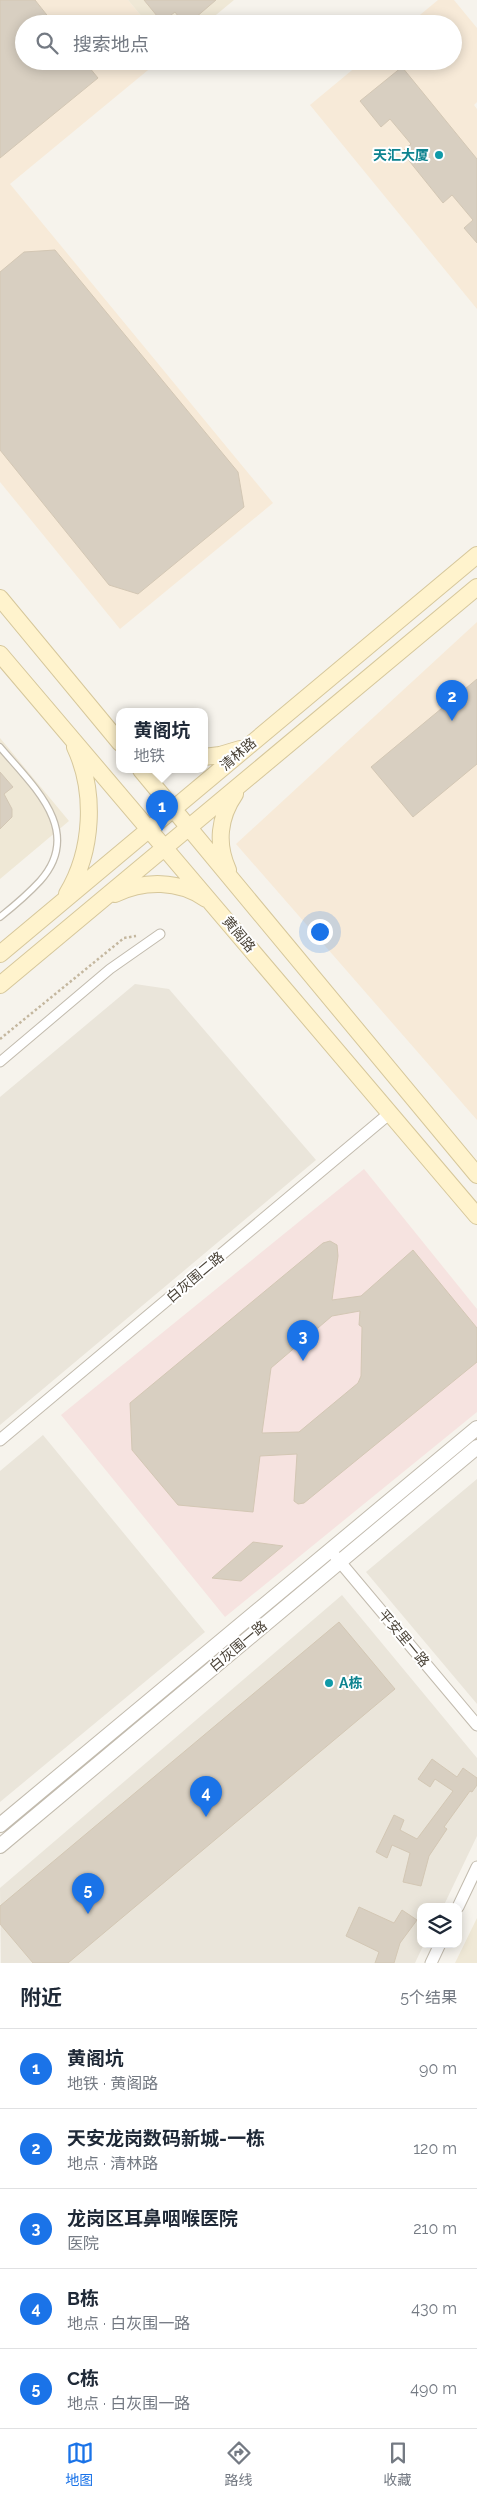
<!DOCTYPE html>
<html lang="zh">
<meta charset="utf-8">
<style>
body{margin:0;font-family:Raleway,"Noto Sans SC",sans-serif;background:#f2f2f3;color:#1f2937}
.controls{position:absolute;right:15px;bottom:15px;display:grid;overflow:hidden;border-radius:10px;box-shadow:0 2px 12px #0003}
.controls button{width:45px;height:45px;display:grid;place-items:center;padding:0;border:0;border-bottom:1px solid #e0e1e3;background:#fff;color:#1f2937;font:25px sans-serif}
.you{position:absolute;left:319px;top:931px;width:18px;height:18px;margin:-12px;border:4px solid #fff;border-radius:50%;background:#1a73e8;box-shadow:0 0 0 8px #1a73e833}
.badge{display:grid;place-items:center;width:32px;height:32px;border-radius:50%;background:#1a73e8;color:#fff;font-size:16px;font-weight:700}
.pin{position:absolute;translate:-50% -41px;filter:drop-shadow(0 1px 2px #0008)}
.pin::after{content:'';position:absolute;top:26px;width:18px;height:15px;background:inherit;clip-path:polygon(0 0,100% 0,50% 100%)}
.popup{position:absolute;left:116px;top:708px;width:92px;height:65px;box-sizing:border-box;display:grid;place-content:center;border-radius:10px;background:#fff;filter:drop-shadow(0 1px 4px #0005);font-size:16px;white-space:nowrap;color:#747a83}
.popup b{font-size:19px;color:#1f2937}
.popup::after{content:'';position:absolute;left:50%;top:100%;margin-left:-10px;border:10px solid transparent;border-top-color:#fff}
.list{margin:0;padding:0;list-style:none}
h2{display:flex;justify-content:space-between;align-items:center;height:65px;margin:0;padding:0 20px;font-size:21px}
h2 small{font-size:16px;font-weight:400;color:#747a83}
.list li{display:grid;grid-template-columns:32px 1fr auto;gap:15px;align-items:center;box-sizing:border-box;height:80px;padding:0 20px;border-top:1px solid #e0e1e3}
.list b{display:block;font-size:19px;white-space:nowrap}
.list p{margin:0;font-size:16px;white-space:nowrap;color:#747a83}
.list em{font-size:16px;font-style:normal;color:#747a83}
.icon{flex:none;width:28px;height:28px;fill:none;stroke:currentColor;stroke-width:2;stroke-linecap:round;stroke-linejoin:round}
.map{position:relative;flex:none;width:477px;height:1963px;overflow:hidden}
.search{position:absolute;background:#fff;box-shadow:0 2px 12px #0003;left:15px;right:15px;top:15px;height:55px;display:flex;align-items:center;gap:12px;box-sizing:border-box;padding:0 18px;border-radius:28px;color:#747a83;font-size:19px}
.sheet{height:465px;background:#fff}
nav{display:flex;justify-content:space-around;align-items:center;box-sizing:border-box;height:70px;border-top:1px solid #e0e1e3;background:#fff;font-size:14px;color:#747a83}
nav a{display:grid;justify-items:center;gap:2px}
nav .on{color:#1a73e8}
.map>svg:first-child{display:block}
.residential{fill:#eae5da}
.commercial{fill:#f7ead8}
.education{fill:#efe8d6}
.medical{fill:#f6e3e0}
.building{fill:#d8cfc1;stroke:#d3c7b4;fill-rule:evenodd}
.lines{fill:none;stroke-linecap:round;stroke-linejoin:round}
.service-casing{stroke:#c2bbae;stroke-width:8}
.pedestrian-casing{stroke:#c2bbae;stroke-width:11}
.minor-casing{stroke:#c2bbae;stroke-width:13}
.tertiary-casing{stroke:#c2bbae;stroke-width:16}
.secondary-casing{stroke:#d6c79b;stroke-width:18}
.path{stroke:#c4b79f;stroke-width:2.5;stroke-dasharray:2.5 2.5;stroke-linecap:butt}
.service{stroke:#fff;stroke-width:5.5}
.pedestrian{stroke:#fff;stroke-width:9}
.minor{stroke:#fff;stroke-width:11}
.tertiary{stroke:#fff;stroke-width:14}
.secondary{stroke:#fff3cd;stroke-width:16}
.culture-dot{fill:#0f9aa8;stroke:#fff;stroke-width:2}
.labels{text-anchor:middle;stroke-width:4;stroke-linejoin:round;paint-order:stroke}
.culture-label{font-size:14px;font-weight:bold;fill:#0d838f;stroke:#fff;text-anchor:end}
.street-label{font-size:14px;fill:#4b4439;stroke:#fff}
</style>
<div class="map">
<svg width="477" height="1963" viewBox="0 0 477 1963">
<rect width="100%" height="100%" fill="#f6f3ec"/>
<!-- residential -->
<path class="residential" d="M135,984L169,989L316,1160L0,1425V1097Z
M43,1435L205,1632L0,1802V1471Z
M477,1479V1704L366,1572Z
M342,1595L477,1758V1836L443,1907H421V1944H424L415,1963H1L0,1888Z"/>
<!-- commercial -->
<path class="commercial" d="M0,0H128L148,24H24V61H159L10,184L273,503L120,629L0,482Z
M438,0H454L477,28V102L474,105L477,109V309L310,105L363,61H453V24H409Z
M477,622V1120L236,844Z"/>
<!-- education -->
<path class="education" d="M128,0H234L205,24H148Z
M0,738L69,821L0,879Z
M477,1918V1963H455Z"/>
<!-- medical -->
<path class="medical" d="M364,1169L477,1309V1412L225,1617L61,1415Z"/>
<!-- building -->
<path class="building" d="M0,0H35L54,24H24V61H84L98,78L0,158Z
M144,0H216L188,24H184L175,12L162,22Z
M402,67L477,159V243L464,228L473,220L452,195L443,203L402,152L411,144L390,119L381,127L360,101Z
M55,250L238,472L244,507L138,594L109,585L0,450V272L24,252Z
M477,679V764L413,817L371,767Z
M0,772L13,787L4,794L12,809V817L0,829Z
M330,1241L337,1245L338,1256L332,1300L361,1296L413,1250L477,1328V1362L304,1503L298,1504L294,1501L297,1454L260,1456L253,1512L178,1505L132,1450L130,1403L323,1243ZM360,1311L359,1325L362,1327L361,1376L358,1383L299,1432L262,1433L271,1368L332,1316Z
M253,1542L283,1546L241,1581L212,1578Z
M339,1622L395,1689L68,1963H33L0,1924V1906Z
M432,1759L457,1777L463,1768L477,1778V1785L472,1792L470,1791L444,1827L447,1829L429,1856L421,1886L403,1882L410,1853L392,1845L387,1858L376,1852L394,1815L404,1820L400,1830L417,1839L453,1791L435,1779L430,1787L418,1779Z
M359,1907L394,1923L402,1910L417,1920L400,1943L394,1963H375L379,1952L346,1936Z"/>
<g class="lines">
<!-- service casing -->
<g class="service-casing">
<path id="service" d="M0,747C32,785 85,831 40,881C28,894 14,906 0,917"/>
</g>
<!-- pedestrian casing -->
<g class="pedestrian-casing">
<path id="pedestrian" d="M0,1062L110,969L160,934"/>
</g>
<!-- minor casing -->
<g class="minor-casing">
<path id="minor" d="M0,1440L390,1113
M330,1550L477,1725
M458,1907L477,1867
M431,1963L440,1944"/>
</g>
<!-- tertiary casing -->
<g class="tertiary-casing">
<path id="tertiary" d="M0,1825L477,1428
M0,1846L477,1447"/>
</g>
<!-- secondary casing -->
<g class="secondary-casing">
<path id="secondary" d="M0,598L120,743
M0,654L477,1216
M204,757L220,755L240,749
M141,770L477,1175
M228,870C216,844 219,817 235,794
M67,894C93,851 96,792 75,747
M115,894C144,880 179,880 206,899
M0,954L477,555
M0,985L477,587"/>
</g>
<!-- path -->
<path class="path" d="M0,1039L124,938L136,936"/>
<!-- service -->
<use href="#service" class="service"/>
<!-- pedestrian -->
<use href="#pedestrian" class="pedestrian"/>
<!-- minor -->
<use href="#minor" class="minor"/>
<!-- tertiary -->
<use href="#tertiary" class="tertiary"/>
<!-- secondary -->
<use href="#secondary" class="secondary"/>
</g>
<!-- markers -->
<g class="culture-dot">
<circle cx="439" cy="155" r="5"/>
<circle cx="329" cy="1683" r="5"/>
</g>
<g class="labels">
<!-- culture labels -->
<g class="culture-label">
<text x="429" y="160">天汇大厦</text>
<text x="339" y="1688" text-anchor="start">A栋</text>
</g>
<!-- street labels -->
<g class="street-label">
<text transform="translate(238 754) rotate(-40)" y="5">清林路</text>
<text transform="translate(239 934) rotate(50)" y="5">黄阁路</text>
<text transform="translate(195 1277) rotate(-40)" y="5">白灰围二路</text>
<text transform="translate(404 1638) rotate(50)" y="5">平安里一路</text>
<text transform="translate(238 1646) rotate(-40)" y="5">白灰围一路</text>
</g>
</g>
</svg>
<div class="controls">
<button><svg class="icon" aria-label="layers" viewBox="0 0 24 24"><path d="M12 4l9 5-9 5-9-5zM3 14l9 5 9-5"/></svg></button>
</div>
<div class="you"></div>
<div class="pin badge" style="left:162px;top:831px">1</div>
<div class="popup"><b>黄阁坑</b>地铁</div>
<div class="pin badge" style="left:452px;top:721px">2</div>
<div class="pin badge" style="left:303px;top:1361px">3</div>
<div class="pin badge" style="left:206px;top:1817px">4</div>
<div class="pin badge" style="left:88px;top:1914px">5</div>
<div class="search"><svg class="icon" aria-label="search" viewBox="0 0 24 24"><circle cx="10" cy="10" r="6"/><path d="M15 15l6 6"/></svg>搜索地点</div>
</div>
<section class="sheet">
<h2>附近<small>5个结果</small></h2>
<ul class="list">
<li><span class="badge">1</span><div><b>黄阁坑</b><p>地铁 · 黄阁路</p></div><em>90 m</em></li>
<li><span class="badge">2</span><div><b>天安龙岗数码新城-一栋</b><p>地点 · 清林路</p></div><em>120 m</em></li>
<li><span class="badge">3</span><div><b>龙岗区耳鼻咽喉医院</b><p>医院</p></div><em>210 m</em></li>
<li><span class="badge">4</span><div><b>B栋</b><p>地点 · 白灰围一路</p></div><em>430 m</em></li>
<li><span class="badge">5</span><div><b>C栋</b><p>地点 · 白灰围一路</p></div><em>490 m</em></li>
</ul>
</section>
<nav>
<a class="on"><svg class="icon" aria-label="map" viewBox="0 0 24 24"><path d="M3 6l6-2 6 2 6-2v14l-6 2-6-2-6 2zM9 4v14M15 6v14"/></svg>地图</a>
<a><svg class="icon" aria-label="directions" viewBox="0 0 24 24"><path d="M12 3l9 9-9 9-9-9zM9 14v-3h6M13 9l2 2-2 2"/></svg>路线</a>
<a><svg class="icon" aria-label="saved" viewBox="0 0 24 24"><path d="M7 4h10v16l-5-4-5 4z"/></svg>收藏</a>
</nav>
